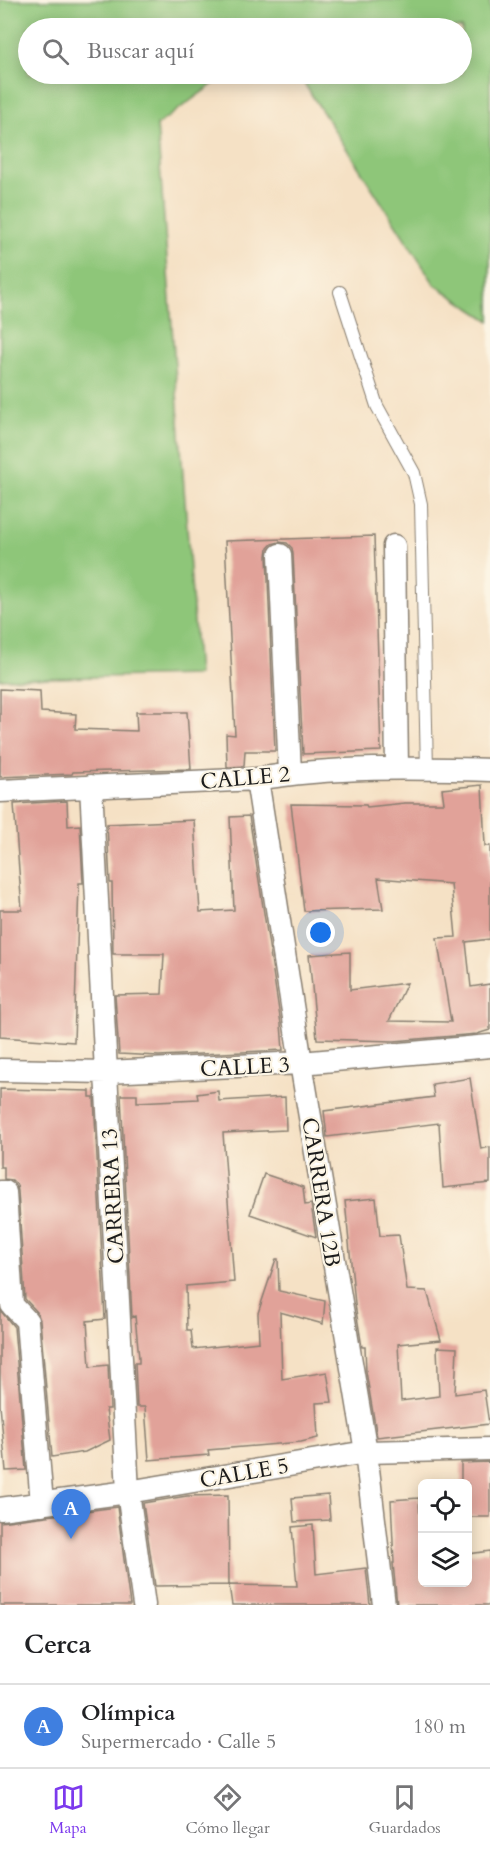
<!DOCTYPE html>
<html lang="es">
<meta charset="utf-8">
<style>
body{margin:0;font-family:Cardo,serif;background:#f6f6f6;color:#202124}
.controls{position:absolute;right:18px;bottom:18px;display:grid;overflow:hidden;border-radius:9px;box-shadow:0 3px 15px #0003}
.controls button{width:54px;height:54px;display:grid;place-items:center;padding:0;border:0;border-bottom:2px solid #e0e0e0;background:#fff;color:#202124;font:30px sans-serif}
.you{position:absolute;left:321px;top:933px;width:21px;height:21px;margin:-15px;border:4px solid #fff;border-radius:50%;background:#1a73e8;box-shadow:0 0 0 9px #1a73e833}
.badge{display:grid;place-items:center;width:39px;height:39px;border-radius:50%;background:#7c3aed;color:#fff;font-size:20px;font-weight:700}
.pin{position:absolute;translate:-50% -50px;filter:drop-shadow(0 2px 3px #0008)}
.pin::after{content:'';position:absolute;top:32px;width:21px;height:18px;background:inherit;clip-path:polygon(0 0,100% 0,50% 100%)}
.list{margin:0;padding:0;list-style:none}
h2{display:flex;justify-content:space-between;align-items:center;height:78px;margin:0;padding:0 24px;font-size:26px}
h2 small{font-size:20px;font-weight:400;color:#757577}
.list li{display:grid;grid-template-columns:39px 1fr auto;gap:18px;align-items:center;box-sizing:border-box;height:84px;padding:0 24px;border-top:2px solid #e0e0e0}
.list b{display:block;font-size:22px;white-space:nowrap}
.list p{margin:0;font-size:20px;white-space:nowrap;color:#757577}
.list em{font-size:20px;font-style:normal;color:#757577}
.icon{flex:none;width:33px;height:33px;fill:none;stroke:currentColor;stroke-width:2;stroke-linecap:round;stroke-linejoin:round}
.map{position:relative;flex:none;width:490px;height:1605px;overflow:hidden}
.search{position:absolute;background:#fff;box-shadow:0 3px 15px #0003;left:18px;right:18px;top:18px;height:66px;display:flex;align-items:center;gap:15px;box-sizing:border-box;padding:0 21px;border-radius:33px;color:#757577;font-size:22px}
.sheet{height:162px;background:#fff}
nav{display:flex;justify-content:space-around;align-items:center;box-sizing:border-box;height:84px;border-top:2px solid #e0e0e0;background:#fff;font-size:16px;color:#757577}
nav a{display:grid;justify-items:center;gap:3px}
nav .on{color:#7c3aed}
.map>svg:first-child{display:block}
.green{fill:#8ec679;stroke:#55714a;stroke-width:1.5}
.building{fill:#e1a299}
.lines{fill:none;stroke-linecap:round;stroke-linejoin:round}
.lane-casing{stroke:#887e70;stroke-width:14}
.street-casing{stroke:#887e70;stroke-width:25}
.lane{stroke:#fff;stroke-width:12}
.street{stroke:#fff;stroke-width:22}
.labels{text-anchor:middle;stroke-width:4.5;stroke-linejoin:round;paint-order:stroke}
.street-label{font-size:22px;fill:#1c1c1c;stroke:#fcf5e5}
</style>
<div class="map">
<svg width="490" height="1605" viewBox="0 0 490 1605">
<rect width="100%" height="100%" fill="#fcf5e5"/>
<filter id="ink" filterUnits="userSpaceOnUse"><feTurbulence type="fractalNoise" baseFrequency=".0167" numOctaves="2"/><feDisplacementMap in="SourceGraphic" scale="12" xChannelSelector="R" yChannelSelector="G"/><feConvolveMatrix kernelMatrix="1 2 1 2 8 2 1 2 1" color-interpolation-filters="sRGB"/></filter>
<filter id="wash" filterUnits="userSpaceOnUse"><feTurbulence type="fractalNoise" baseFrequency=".008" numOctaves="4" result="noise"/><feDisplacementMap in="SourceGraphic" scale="24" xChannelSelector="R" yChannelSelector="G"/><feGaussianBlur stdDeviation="1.35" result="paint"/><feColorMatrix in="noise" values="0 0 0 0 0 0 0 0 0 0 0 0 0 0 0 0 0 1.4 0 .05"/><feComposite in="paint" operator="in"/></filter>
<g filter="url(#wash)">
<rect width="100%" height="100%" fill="#f5e1c5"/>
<!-- green -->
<path class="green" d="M0,0H490V321L435,285L298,74H462V28H28V74H279L219,80L157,125L198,675L0,679Z"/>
<g id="blocks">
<!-- building -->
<path class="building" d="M374,536L381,751L303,754L293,554L292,548L287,543L279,542L272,544L268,548L267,556L275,751H245L244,766L227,767L226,734L235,735L225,541Z
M0,689L40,691L41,712L76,714L75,729L137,731L136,712H187L191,769L73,772L72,774L0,777Z
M482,785L485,846H490V939L466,942L471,987L490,984V1030L477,1034L394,1041L317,1039L309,955L350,952V990L407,983L389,1021L451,1022L437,938L456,937L451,884L378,878L383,909L304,911L291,804L366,805L367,807L405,803H444L442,789Z
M67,801L68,826L80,825L83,883H79L74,1042L0,1037V910H22L14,804Z
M249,816L281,1024L283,1050L159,1056L119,1054L115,995L162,994L164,954H113L112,883H110L107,824L194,820L200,912L234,910L230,817Z
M470,1078L481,1149L490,1147V1183L443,1188L439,1123L327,1137L324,1111L434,1097L432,1084Z
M0,1089L90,1091V1097H94L105,1319L87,1321L90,1367L108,1365L110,1409H106L110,1440L85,1452L52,1457L40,1320L37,1312L25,1299L18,1191L17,1185L12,1180L4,1179V1167H0Z
M218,1091L219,1101L285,1097L286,1130L223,1133L234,1282L186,1286L187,1330H191L193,1349L259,1342L258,1313L276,1259H278L279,1291L325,1301L323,1324L280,1312L282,1379L327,1372L332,1402L316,1403L318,1438L301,1442L208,1450L209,1455L149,1460L145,1407H137L135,1363H139V1358L135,1316L132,1317L121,1095H137V1102L198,1099L197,1094Z
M264,1174L303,1187L305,1205L311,1204L316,1237L250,1214Z
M376,1198L380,1236L399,1235L407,1290L427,1291L441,1340L398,1344L401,1401L439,1396L437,1347L457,1348L455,1394L484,1390L489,1424L377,1437L366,1371L365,1347H362L355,1304L345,1201Z
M0,1310L14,1327L26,1470L6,1471L0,1405Z
M490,1462V1517H468V1484H461V1463Z
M228,1495L229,1585L155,1586L143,1503L187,1496Z
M328,1495L330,1520L294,1522L292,1498Z
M419,1498L423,1582H468V1554L490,1551V1605H397L393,1563H394L391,1500Z
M117,1507L130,1605H0V1522Z
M313,1525L316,1574L366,1568L370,1605H232L229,1585L297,1586L292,1527Z"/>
</g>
</g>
<g filter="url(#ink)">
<use href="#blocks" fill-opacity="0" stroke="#887e70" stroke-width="1.5"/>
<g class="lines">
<!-- lane casing -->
<g class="lane-casing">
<path id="lane" d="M340,292L377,406L414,473L421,504L427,769"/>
</g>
<!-- street casing -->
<g class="street-casing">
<path id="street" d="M394,546L397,768
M280,555L290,773
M257,779L301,1063L366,1452L384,1605
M91,786L128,1492L144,1605
M0,791L257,779C334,766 413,768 490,770
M0,1070L106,1072L301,1063L490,1046
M0,1192H5L12,1305L27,1321L42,1504
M0,1509L128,1492L366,1452L490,1449"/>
</g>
<!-- lane -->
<use href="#lane" class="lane"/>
<!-- street -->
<use href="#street" class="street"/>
</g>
</g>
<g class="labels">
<!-- street labels -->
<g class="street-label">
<text transform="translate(245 777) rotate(-5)" y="8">CALLE 2</text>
<text transform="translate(245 1066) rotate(-3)" y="8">CALLE 3</text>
<text transform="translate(322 1192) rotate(81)" y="8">CARRERA 12B</text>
<text transform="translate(112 1196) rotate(-93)" y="8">CARRERA 13</text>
<text transform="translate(244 1472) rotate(-10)" y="8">CALLE 5</text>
</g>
</g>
</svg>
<div class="controls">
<button><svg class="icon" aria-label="locate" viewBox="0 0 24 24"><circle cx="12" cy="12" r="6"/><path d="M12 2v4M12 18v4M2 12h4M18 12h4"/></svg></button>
<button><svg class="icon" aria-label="layers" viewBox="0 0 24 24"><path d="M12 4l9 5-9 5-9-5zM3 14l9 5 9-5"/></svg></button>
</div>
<div class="you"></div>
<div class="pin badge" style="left:71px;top:1539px;background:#3f7fe0">A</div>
<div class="search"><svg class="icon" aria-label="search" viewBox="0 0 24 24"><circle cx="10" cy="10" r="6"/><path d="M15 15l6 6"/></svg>Buscar aquí</div>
</div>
<section class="sheet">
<h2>Cerca<small></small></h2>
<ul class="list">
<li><span class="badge" style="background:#3f7fe0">A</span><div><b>Olímpica</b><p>Supermercado · Calle 5</p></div><em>180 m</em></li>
</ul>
</section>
<nav>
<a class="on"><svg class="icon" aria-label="map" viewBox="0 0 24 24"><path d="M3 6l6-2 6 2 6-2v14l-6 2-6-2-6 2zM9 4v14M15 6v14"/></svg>Mapa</a>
<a><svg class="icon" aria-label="directions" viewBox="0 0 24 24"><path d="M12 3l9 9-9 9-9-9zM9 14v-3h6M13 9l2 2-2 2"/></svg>Cómo llegar</a>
<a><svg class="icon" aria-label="saved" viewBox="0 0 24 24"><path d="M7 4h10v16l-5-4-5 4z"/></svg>Guardados</a>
</nav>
